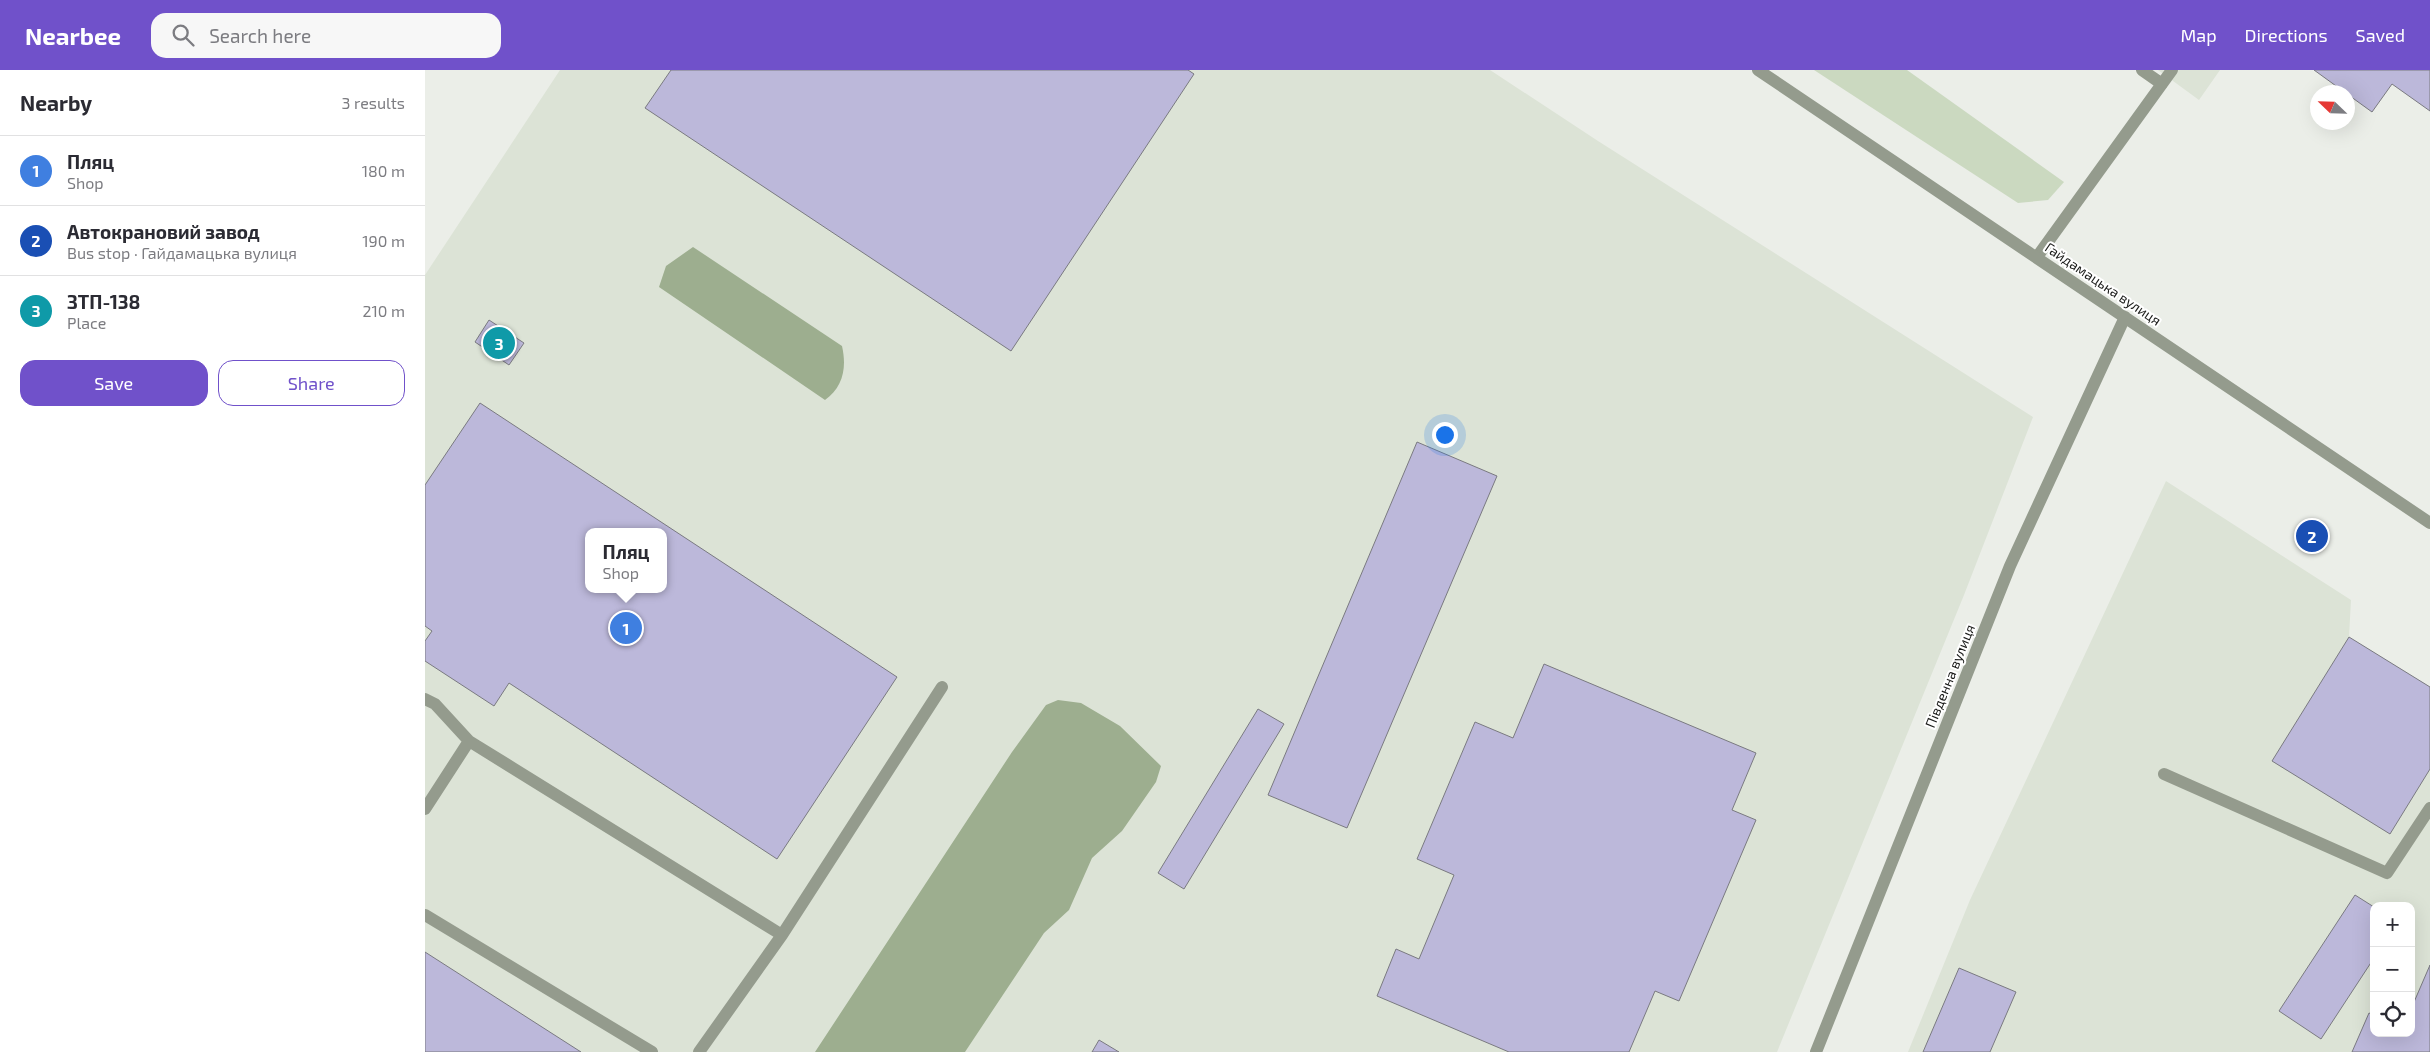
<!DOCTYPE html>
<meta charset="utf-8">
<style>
body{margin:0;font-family:"Exo 2",sans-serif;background:#f7f7f7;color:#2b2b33}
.controls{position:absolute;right:15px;bottom:15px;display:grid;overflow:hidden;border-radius:10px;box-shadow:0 5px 20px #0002}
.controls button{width:45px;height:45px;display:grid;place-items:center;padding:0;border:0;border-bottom:1px solid #e1e1e2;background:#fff;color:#2b2b33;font:25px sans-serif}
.compass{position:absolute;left:1885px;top:15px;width:45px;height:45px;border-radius:50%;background:#fff;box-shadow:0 5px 20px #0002;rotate:293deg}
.you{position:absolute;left:1019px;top:364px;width:18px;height:18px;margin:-12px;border:4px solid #fff;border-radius:50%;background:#1a73e8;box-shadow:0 0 0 8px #1a73e833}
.badge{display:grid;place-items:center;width:32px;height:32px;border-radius:50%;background:#7051ca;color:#fff;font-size:16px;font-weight:700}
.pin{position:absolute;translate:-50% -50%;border:2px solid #fff;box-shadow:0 1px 5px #0006}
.popup{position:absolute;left:160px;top:458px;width:82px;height:65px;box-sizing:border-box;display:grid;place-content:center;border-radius:10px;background:#fff;filter:drop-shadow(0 1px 4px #0005);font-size:16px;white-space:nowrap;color:#7c7c81}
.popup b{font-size:19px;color:#2b2b33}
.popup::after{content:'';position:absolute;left:50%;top:100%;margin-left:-10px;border:10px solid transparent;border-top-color:#fff}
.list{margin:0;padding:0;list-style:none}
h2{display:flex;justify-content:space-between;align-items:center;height:65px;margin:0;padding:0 20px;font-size:21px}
h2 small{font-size:16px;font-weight:400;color:#7c7c81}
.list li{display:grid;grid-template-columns:32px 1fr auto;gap:15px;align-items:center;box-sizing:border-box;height:70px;padding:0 20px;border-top:1px solid #e1e1e2}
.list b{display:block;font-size:19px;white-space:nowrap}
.list p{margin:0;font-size:16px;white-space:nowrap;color:#7c7c81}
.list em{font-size:16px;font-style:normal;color:#7c7c81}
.actions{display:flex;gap:10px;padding:15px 20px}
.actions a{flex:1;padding:11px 0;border:1px solid #7051ca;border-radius:15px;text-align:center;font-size:18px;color:#7051ca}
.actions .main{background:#7051ca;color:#fff}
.icon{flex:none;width:28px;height:28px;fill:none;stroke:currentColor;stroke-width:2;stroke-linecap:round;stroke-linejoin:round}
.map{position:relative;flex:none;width:2005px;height:982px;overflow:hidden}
header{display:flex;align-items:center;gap:30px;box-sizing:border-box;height:70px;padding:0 25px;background:#7051ca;color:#fff}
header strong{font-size:24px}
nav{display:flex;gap:28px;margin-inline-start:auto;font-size:18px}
.search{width:350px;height:45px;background:#f7f7f7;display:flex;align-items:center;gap:12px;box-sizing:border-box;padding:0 18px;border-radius:15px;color:#7c7c81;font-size:19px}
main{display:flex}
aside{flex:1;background:#fff}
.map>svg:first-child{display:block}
.built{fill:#dce3d6;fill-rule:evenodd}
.green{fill:#cbd9c0}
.water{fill:#9dae8f}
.building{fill:#bcb8da;stroke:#7a7a80;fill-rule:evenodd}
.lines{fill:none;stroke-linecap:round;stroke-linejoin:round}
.lane{stroke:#949b8d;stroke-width:12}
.street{stroke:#949b8d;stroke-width:12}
.labels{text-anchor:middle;stroke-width:4;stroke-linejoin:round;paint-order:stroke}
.street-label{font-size:14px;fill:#1a1b19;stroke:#fff}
</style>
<header>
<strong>Nearbee</strong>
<div class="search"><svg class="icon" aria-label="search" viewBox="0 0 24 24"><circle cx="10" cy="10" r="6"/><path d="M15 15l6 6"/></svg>Search here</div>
<nav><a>Map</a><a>Directions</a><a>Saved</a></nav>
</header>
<main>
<aside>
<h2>Nearby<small>3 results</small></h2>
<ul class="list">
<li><span class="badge" style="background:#3f7fe0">1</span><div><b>Пляц</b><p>Shop</p></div><em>180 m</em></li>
<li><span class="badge" style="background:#1a4fb4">2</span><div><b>Автокрановий завод</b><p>Bus stop · Гайдамацька вулиця</p></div><em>190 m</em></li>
<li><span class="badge" style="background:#0f9aa8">3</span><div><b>ЗТП-138</b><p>Place</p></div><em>210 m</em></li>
</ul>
<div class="actions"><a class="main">Save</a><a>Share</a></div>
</aside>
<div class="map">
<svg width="2005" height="982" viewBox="0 0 2005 982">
<rect width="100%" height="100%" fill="#ebeee8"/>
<!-- built -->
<path class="built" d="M135,0H1065L1173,71L1608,347L1539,525L1352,982H0V205ZM164,462H238V519H164Z
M1733,0H1795L1774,30Z
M1741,411L1926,530L1924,567L2005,617V982H1483L1545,830ZM1949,836H1986V963H1949Z"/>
<!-- green -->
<path class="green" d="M1389,0H1482L1639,112L1623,130L1593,133Z"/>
<!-- water -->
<path class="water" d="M268,177L417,276C422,298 418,317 400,330L234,217L241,196Z
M633,630L656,633L695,656L736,696L731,712L697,761L667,788L644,840L619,863L540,982H390L587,682L621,635Z"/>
<!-- building -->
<path class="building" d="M246,0H763L769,4L586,281L220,38Z
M1889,0H2005V41L1967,14L1947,42Z
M64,250L99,273L84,295L50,272Z
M55,333L472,607L352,789L84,613L69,636L0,591V571L7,561L0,556V415ZM164,462H238V519H164Z
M992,372L1072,406L922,758L843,725Z
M1924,567L2005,617V699L1965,764L1847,691Z
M1119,594L1331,683L1307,740L1331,750L1254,931L1230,921L1204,982H1084L952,926L971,879L994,889L1029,805L992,789L1050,652L1088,668Z
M833,639L859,654L759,819L733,803Z
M1930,825L1949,837V888L1896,969L1854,941Z
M0,882L156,982H0Z
M2005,895V982H1927L1944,943L1949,945V963H1986V939Z
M1534,898L1591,922L1565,982H1498Z
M674,970L694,982H667Z"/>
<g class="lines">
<!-- lane -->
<path class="lane" d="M1717,0L1737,14
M1612,187L1747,0
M0,629L10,634L44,671L357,865
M1739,704L1962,803L2005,738
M0,739L44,671
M0,845L227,982
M274,982L357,865L517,617"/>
<!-- street -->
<path class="street" d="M1333,0L2005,453
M1391,982L1585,496L1700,247"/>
</g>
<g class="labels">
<!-- street labels -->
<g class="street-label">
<text transform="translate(1678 214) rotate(34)" y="5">Гайдамацька вулиця</text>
<text transform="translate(1525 606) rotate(-68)" y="5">Південна вулиця</text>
</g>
</g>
</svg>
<div class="controls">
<button>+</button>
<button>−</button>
<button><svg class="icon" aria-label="locate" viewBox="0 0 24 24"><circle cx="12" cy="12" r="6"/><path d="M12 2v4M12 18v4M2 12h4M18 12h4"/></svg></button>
</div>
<svg class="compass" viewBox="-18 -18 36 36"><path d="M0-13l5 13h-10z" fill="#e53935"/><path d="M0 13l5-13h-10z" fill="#7c7c81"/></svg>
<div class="you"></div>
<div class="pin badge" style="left:201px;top:558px;background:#3f7fe0">1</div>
<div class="popup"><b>Пляц</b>Shop</div>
<div class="pin badge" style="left:1887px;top:466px;background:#1a4fb4">2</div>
<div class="pin badge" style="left:74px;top:273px;background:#0f9aa8">3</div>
</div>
</main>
